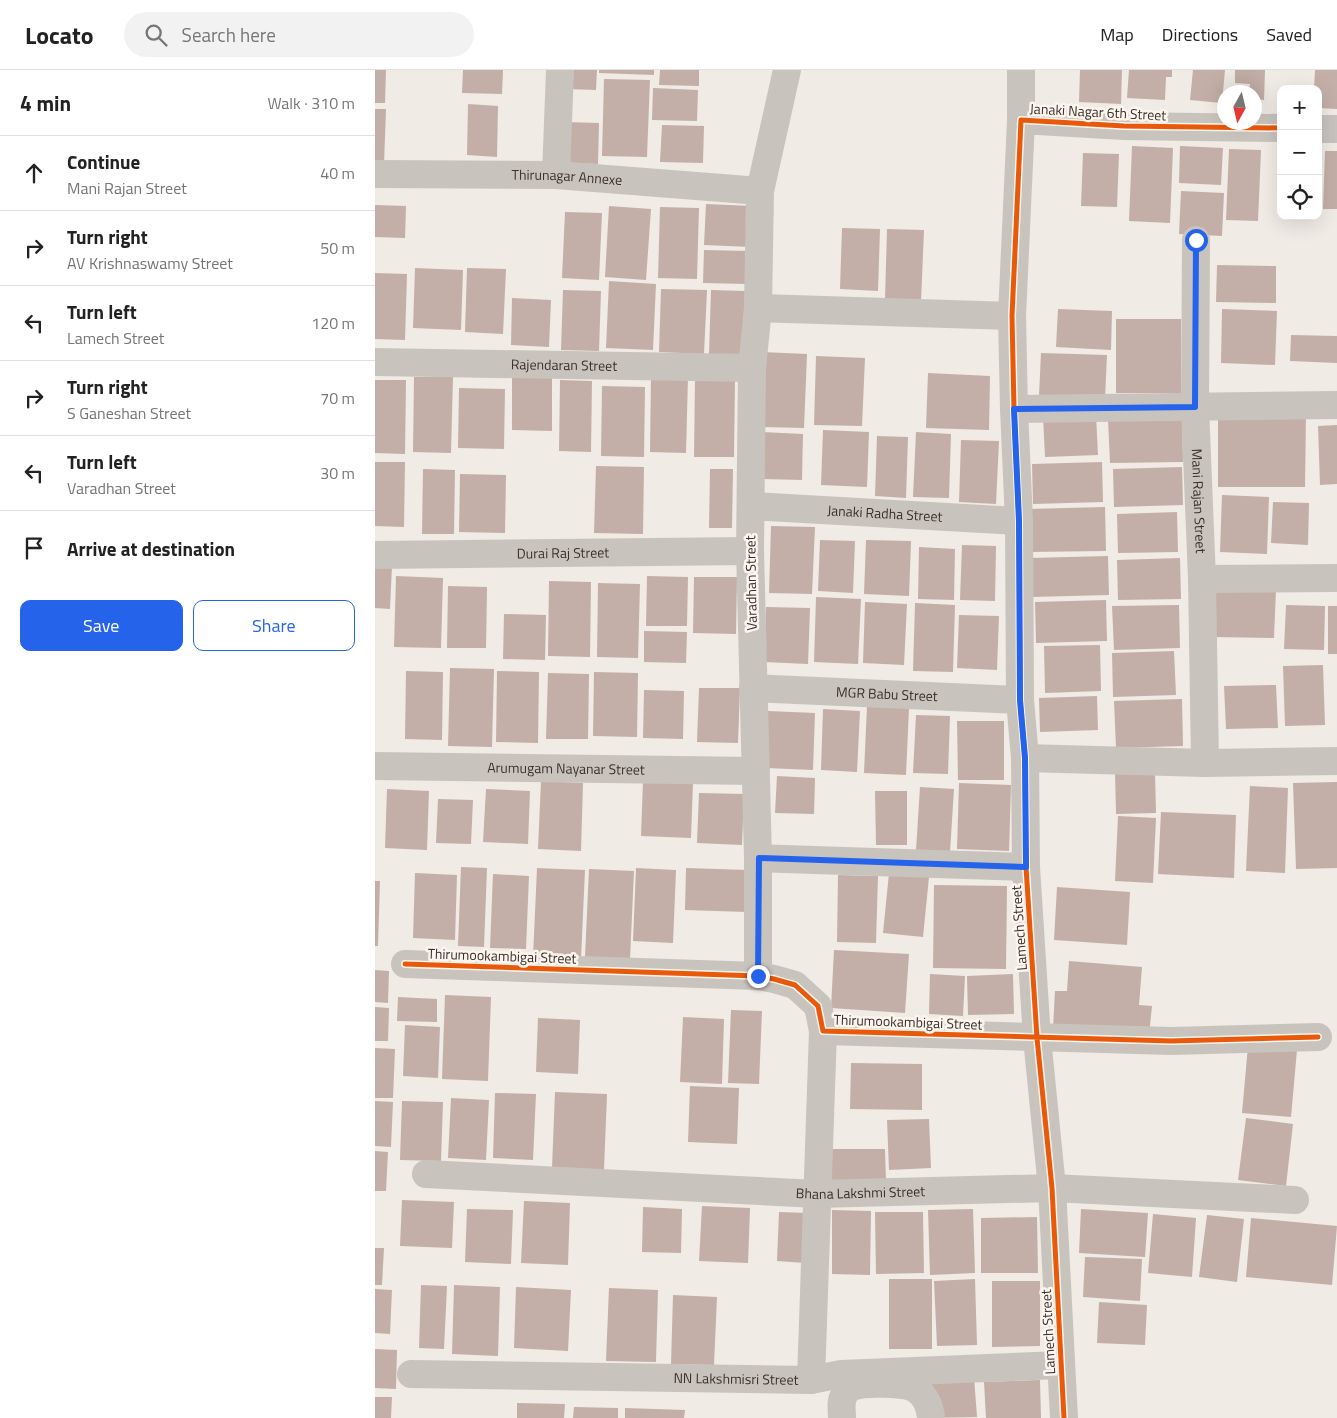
<!DOCTYPE html>
<meta charset="utf-8">
<style>
body{margin:0;font-family:"Titillium Web",sans-serif;background:#f2f2f2;color:#222}
.controls{position:absolute;right:15px;top:15px;display:grid;overflow:hidden;border-radius:10px;box-shadow:0 5px 20px #0002}
.controls button{width:45px;height:45px;display:grid;place-items:center;padding:0;border:0;border-bottom:1px solid #e0e0e0;background:#fff;color:#222;font:25px sans-serif}
.compass{position:absolute;left:842px;top:15px;width:45px;height:45px;border-radius:50%;background:#fff;box-shadow:0 5px 20px #0002;rotate:188deg}
.stop{position:absolute;width:15px;height:15px;margin:-11px;border:4px solid #2563eb;border-radius:50%;background:#fff}
.stop.end{background:#2563eb;border-color:#fff;box-shadow:0 1px 5px #0008}
.list{margin:0;padding:0;list-style:none}
h2{display:flex;justify-content:space-between;align-items:center;height:65px;margin:0;padding:0 20px;font-size:21px}
h2 small{font-size:16px;font-weight:400;color:#767676}
.list li{display:grid;grid-template-columns:32px 1fr auto;gap:15px;align-items:center;box-sizing:border-box;height:75px;padding:0 20px;border-top:1px solid #e0e0e0}
.list b{display:block;font-size:19px;white-space:nowrap}
.list p{margin:0;font-size:16px;white-space:nowrap;color:#767676}
.list em{font-size:16px;font-style:normal;color:#767676}
.actions{display:flex;gap:10px;padding:15px 20px}
.actions a{flex:1;padding:11px 0;border:1px solid #2563eb;border-radius:10px;text-align:center;font-size:18px;color:#2563eb}
.actions .main{background:#2563eb;color:#fff}
.icon{flex:none;width:28px;height:28px;fill:none;stroke:currentColor;stroke-width:2;stroke-linecap:round;stroke-linejoin:round}
.map{position:relative;flex:none;width:962px;height:1348px;overflow:hidden}
header{display:flex;align-items:center;gap:30px;box-sizing:border-box;height:70px;padding:0 25px;background:#fff;border-bottom:1px solid #e0e0e0}
header strong{font-size:24px}
nav{display:flex;gap:28px;margin-inline-start:auto;font-size:18px}
.search{width:350px;height:45px;background:#f2f2f2;display:flex;align-items:center;gap:12px;box-sizing:border-box;padding:0 18px;border-radius:28px;color:#767676;font-size:19px}
main{display:flex}
aside{flex:1;background:#fff}
.map>svg:first-child{display:block}
.building{fill:#c3afa7}
.lines{fill:none;stroke-linecap:round;stroke-linejoin:round}
.minor{stroke:#c9c3be;stroke-width:28}
.cycleway-casing{stroke:#fbf5ee;stroke-width:8}
.cycleway{stroke:#e8590c;stroke-width:5}
.route{stroke:#2563eb;stroke-width:6}
.labels{text-anchor:middle;stroke-width:5;stroke-linejoin:round;paint-order:stroke}
.street-label{font-size:14px;fill:#3b302b;stroke:#fbf5ee}
</style>
<header>
<strong>Locato</strong>
<div class="search"><svg class="icon" aria-label="search" viewBox="0 0 24 24"><circle cx="10" cy="10" r="6"/><path d="M15 15l6 6"/></svg>Search here</div>
<nav><a>Map</a><a>Directions</a><a>Saved</a></nav>
</header>
<main>
<aside>
<h2>4 min<small>Walk · 310 m</small></h2>
<ul class="list">
<li><svg class="icon" aria-label="ahead" viewBox="0 0 24 24"><path d="M12 20V5M6 11l6-6 6 6"/></svg><div><b>Continue</b><p>Mani Rajan Street</p></div><em>40 m</em></li>
<li><svg class="icon" aria-label="right" viewBox="0 0 24 24"><path d="M7 20v-9h11M14 6l5 5-5 5"/></svg><div><b>Turn right</b><p>AV Krishnaswamy Street</p></div><em>50 m</em></li>
<li><svg class="icon" aria-label="left" viewBox="0 0 24 24"><path d="M17 20v-9H6M10 6l-5 5 5 5"/></svg><div><b>Turn left</b><p>Lamech Street</p></div><em>120 m</em></li>
<li><svg class="icon" aria-label="right" viewBox="0 0 24 24"><path d="M7 20v-9h11M14 6l5 5-5 5"/></svg><div><b>Turn right</b><p>S Ganeshan Street</p></div><em>70 m</em></li>
<li><svg class="icon" aria-label="left" viewBox="0 0 24 24"><path d="M17 20v-9H6M10 6l-5 5 5 5"/></svg><div><b>Turn left</b><p>Varadhan Street</p></div><em>30 m</em></li>
<li><svg class="icon" aria-label="arrive" viewBox="0 0 24 24"><path d="M6 21V4h12l-3 4 3 4H6"/></svg><div><b>Arrive at destination</b></div></li>
</ul>
<div class="actions"><a class="main">Save</a><a>Share</a></div>
</aside>
<div class="map">
<svg width="962" height="1348" viewBox="0 0 962 1348">
<rect width="100%" height="100%" fill="#f0ebe5"/>
<!-- building -->
<path class="building" d="M0,0H11L10,33H0Z
M88,0H128L127,24L87,23Z
M190,0H222L221,20L189,19Z
M224,0H279V5L224,3Z
M285,0H324V16L284,15Z
M705,0H747L746,34L704,32Z
M754,0H797V7H791L790,30L752,28Z
M818,0H850L847,33L815,30Z
M860,0H890L889,30L879,29V22H874L875,14L860,13Z
M940,0H962V39L943,38V19H939Z
M229,9L275,10L272,87L227,86Z
M278,18L323,20L322,51L277,50Z
M93,34L123,36L122,87L92,85Z
M0,39H11L9,94L0,93Z
M189,52L224,53L223,94L188,93Z
M287,55L329,56L328,93L285,92Z
M757,76L798,78L795,153L754,151Z
M805,76L848,78L846,115L804,113Z
M854,79L886,80L883,151L851,150Z
M950,81H962V139H948Z
M708,83L744,84L742,137L706,136Z
M806,121L849,123L847,166L804,164Z
M331,134L377,136L376,177L329,175Z
M0,135L31,136L30,168L0,167Z
M234,136L276,139L271,210L230,207Z
M285,137L324,138L322,209L283,208Z
M190,142L227,143L224,210L187,208Z
M467,158L505,159L503,221L465,219Z
M512,159L549,160L546,232L510,230Z
M329,180L374,181L372,214L328,213Z
M842,195L901,196V233L841,232Z
M40,198L88,200L86,260L38,258Z
M92,198L131,199L128,264L90,262Z
M0,203L32,204L30,270L0,269Z
M234,211L281,214L278,280L231,278Z
M286,219L332,220L329,284L284,282Z
M188,220L226,221L224,281L186,280Z
M336,220L370,221L368,285L334,284Z
M137,228L176,230L174,277L136,275Z
M683,239L737,241L736,280L681,277Z
M847,239L902,241L900,295L846,293Z
M741,249H806V323H741Z
M916,265L962,266V293L915,291Z
M387,282L432,284L429,358L384,357Z
M666,283L732,285L730,329L664,326Z
M441,286L490,288L487,356L439,355Z
M553,303L615,306L614,360L551,358Z
M137,306H177V361L137,360Z
M276,306L313,307L311,383L275,382Z
M320,306L360,307L359,387H319Z
M39,307H78L76,383L38,382Z
M0,310H31L30,384L0,383Z
M185,310L217,311L216,382L184,381Z
M227,316L270,317L269,387L226,386Z
M84,318L130,319L129,379L83,378Z
M843,341L931,342L930,417H843Z
M721,345L723,385L670,387L668,346Z
M807,346L808,392L735,393L733,349Z
M962,355V414L945,415L943,356Z
M448,360L494,362L492,417L446,415Z
M385,362L428,364L427,410L383,409Z
M541,362L576,364L574,428L538,427Z
M502,366L533,367L531,428L500,426Z
M586,370L624,371L621,434L584,432Z
M0,392H30L29,457L0,456Z
M727,392L728,432L658,434L657,394Z
M221,396L269,397L268,464L219,463Z
M807,397L808,435L739,437L738,399Z
M48,399L80,400L79,464H47Z
M335,399H358L357,458H334Z
M85,404L131,405L130,463L84,462Z
M847,425L894,427L892,484L845,482Z
M898,432L934,433L933,475L896,473Z
M730,437L731,481L654,482L653,439Z
M802,442L803,482L743,483L742,444Z
M396,456L440,457L437,524L394,523Z
M445,470L480,471L478,523L443,521Z
M491,470L536,471L534,526L489,524Z
M587,475L621,476L620,531L585,530Z
M544,477L580,479L579,530L543,529Z
M733,486L734,525L656,527L655,488Z
M805,488L806,529L743,530L742,490Z
M0,495L17,496L15,539L0,538Z
M21,506L68,508L66,578L19,577Z
M272,506L313,507L312,556H271Z
M319,507H362L361,564L318,563Z
M174,511L216,512L215,587L173,586Z
M223,513L265,514L263,588L222,587Z
M73,516L112,517L111,578H72Z
M839,517L901,519L899,568L838,567Z
M441,527L486,529L483,594L439,592Z
M731,530L732,571L661,573L660,532Z
M490,532L532,534L529,595L488,593Z
M540,533L580,535L578,602L538,601Z
M804,535L805,578L739,580L737,536Z
M911,535L950,536L949,580L909,579Z
M953,536H962V584H953Z
M391,537L435,538L433,594L389,592Z
M129,544L171,545L170,590L128,589Z
M584,545L624,546L622,600L582,598Z
M269,561L312,562L311,593L269,592Z
M725,575L726,621L670,623L669,576Z
M799,581L801,625L738,627L737,583Z
M948,595L950,655L910,656L908,596Z
M75,598L119,599L117,677L73,676Z
M31,601L68,602L67,670L30,669Z
M122,601L164,602L163,673L121,672Z
M219,602L263,603L262,667L218,666Z
M173,603L214,604L213,669H171Z
M901,615L903,658L851,659L849,616Z
M324,618H365L363,673L322,672Z
M269,620L309,621L308,669L268,668Z
M722,626L723,660L665,662L664,628Z
M807,629L808,676L741,678L739,631Z
M492,636L534,638L531,705L489,703Z
M448,639L485,641L482,702L446,700Z
M393,641L440,643L438,700L391,698Z
M541,645L575,646L573,704L538,703Z
M582,651H629V710H583Z
M740,702H780L781,743L741,744Z
M402,706L440,708L439,744L400,743Z
M166,711L208,713L206,781L163,779Z
M268,711L318,713L316,768L266,766Z
M962,712V798L921,799L918,713Z
M584,713L636,715L634,781L582,779Z
M875,716L913,718L910,803L871,801Z
M545,717L579,719L575,782L541,780Z
M12,719L54,721L52,780L10,778Z
M111,719L155,721L153,774L108,772Z
M500,721H532V775H501Z
M324,723L369,724L367,775L322,773Z
M63,729L98,730L96,774L61,773Z
M786,742L861,745L859,808L783,804Z
M743,746L781,748L778,813L740,811Z
M86,797L112,798L109,877L83,876Z
M162,798L210,800L206,889L158,887Z
M261,798L301,800L298,873L258,871Z
M311,798L373,800L372,842L310,840Z
M214,799L259,801L255,889L210,887Z
M40,803L82,805L80,870L38,868Z
M514,803L554,807L548,867L508,863Z
M118,804L154,806L151,879L115,878Z
M463,805L503,806L501,873L462,872Z
M0,811H5L3,876H0Z
M559,815L632,816L631,899L558,898Z
M682,817L755,822L752,875L679,870Z
M459,880L534,884L530,943L456,938Z
M694,891L767,897L764,935L777,936L774,965L678,958L680,921H692Z
M0,900L14,901L13,933L0,932Z
M555,904L590,906L588,946L554,944Z
M638,904L639,944L593,945L592,906Z
M70,925L116,927L113,1011L67,1009Z
M23,927L62,929V952L22,951Z
M0,937L14,938L13,971H0Z
M356,940L387,941L384,1014L353,1013Z
M308,947L349,949L347,1014L305,1012Z
M163,948L205,950L203,1004L161,1002Z
M30,955L65,957L63,1008L28,1006Z
M873,976L922,980L916,1047L867,1043Z
M0,978L20,979L18,1028H0Z
M476,993L547,994V1040L475,1039Z
M315,1016L364,1018L362,1074L313,1072Z
M180,1022L232,1024L229,1100L177,1098Z
M120,1023L161,1024L158,1090L118,1088Z
M76,1028L114,1030L111,1090L73,1088Z
M0,1031L18,1032L16,1077L0,1076Z
M27,1031L68,1032L66,1091L25,1090Z
M871,1048L918,1054L911,1116L863,1110Z
M554,1049L556,1098L514,1100L512,1050Z
M456,1079H510L511,1112H456Z
M0,1081L13,1082L11,1121H0Z
M27,1130L79,1132L77,1178L25,1176Z
M149,1131L195,1133L193,1195L146,1193Z
M327,1136L375,1138L373,1193L324,1191Z
M268,1137L307,1139L306,1183L267,1182Z
M92,1139L138,1140L136,1194L90,1192Z
M598,1139L600,1203L555,1205L553,1140Z
M706,1139L773,1143L770,1187L704,1183Z
M457,1140L496,1141L495,1205L457,1204Z
M404,1142L432,1143L430,1193L402,1191Z
M500,1142H548L549,1203L501,1204Z
M778,1144L821,1148L817,1207L773,1203Z
M832,1145L869,1149L862,1212L824,1207Z
M662,1147L663,1203H606V1148Z
M876,1148L962,1156L957,1215L871,1207Z
M0,1178H9L7,1215H0Z
M710,1187L767,1189L765,1231L708,1227Z
M514,1209H557V1279H514Z
M600,1209L602,1275L562,1276L559,1211Z
M617,1211H665V1276L617,1277Z
M46,1215L72,1216L69,1279L44,1278Z
M79,1215L125,1217L123,1286L77,1284Z
M141,1217L196,1220L193,1281L139,1278Z
M234,1218L283,1220L281,1292L231,1291Z
M0,1219L17,1220L15,1264L0,1263Z
M298,1225L342,1227L339,1295L296,1294Z
M724,1232L772,1235L770,1275L722,1273Z
M0,1279L22,1280L21,1319L0,1318Z
M599,1307L602,1347L556,1348L554,1309Z
M665,1310L666,1348H611L609,1312Z
M0,1327H17L16,1348H0Z
M142,1333L190,1334L189,1348H142Z
M199,1337L243,1338V1348H198Z
M250,1338L310,1340L309,1348H250Z"/>
<g class="lines">
<!-- minor -->
<g class="minor">
<path d="M646,0V50"/>
<path d="M943,59H962"/>
<path id="s1" d="M0,104L181,105L385,121"/>
<path d="M181,105L185,0"/>
<path id="s2" d="M821,170L820,337L827,509L830,693"/>
<path d="M383,238L637,246"/>
<path id="s3" d="M0,292L377,298"/>
<path d="M639,339L962,335"/>
<path id="s4" d="M376,436L644,451"/>
<path id="s5" d="M0,485L375,481"/>
<path d="M827,509L962,508"/>
<path id="s6" d="M378,618L645,630"/>
<path d="M650,688L830,693L962,691"/>
<path id="s7" d="M0,696L381,701"/>
<path d="M383,788L651,797"/>
<path d="M30,894L383,906L399,909L420,915L443,936L448,961L796,971L943,967"/>
<path d="M383,906V788L375,481L377,298L383,238L385,121L412,0"/>
<path id="s8" d="M51,1104L442,1124L677,1118L920,1130"/>
<path id="s9" d="M36,1304L436,1310L466,1304L686,1295"/>
<path d="M436,1310L448,961"/>
<path d="M467,1348C467,1340 465,1332 469,1325C470,1322 474,1318 477,1317C488,1312 528,1313 539,1318C550,1324 555,1337 556,1348"/>
<path d="M689,1348L677,1118L662,968L651,797L650,688L645,630L644,451L639,339L637,246L646,50L749,56L906,58"/>
</g>
<!-- cycleway casing -->
<g class="cycleway-casing">
<path id="cycleway" d="M30,894L383,906L399,909L420,915L443,936L448,961L796,971L943,967
M689,1348L677,1118L662,968L651,797L650,688L645,630L644,451L639,339L637,246L646,50L749,56L906,58"/>
</g>
<!-- cycleway -->
<use href="#cycleway" class="cycleway"/>
</g>
<g class="lines">
<!-- route -->
<path class="route" d="M383,906L384,788L651,797L650,688L645,630L644,451L639,339L820,337L821,170"/>
</g>
<g class="labels">
<!-- street labels -->
<g class="street-label">
<text transform="translate(723 42) rotate(3)" y="5">Janaki Nagar 6th Street</text>
<text dy="5" stroke="none"><textPath href="#s1" startOffset="192">Thirunagar Annexe</textPath></text>
<text dy="5" stroke="none"><textPath href="#s3" startOffset="189">Rajendaran Street</textPath></text>
<text dy="5" stroke="none"><textPath href="#s2" startOffset="261">Mani Rajan Street</textPath></text>
<text dy="5" stroke="none"><textPath href="#s4" startOffset="134">Janaki Radha Street</textPath></text>
<text dy="5" stroke="none"><textPath href="#s5" startOffset="188">Durai Raj Street</textPath></text>
<text transform="translate(376 513) rotate(-91)" y="5">Varadhan Street</text>
<text dy="5" stroke="none"><textPath href="#s6" startOffset="134">MGR Babu Street</textPath></text>
<text dy="5" stroke="none"><textPath href="#s7" startOffset="191">Arumugam Nayanar Street</textPath></text>
<text transform="translate(644 858) rotate(-94)" y="5">Lamech Street</text>
<text transform="translate(127 886) rotate(2)" y="5">Thirumookambigai Street</text>
<text transform="translate(533 952) rotate(2)" y="5">Thirumookambigai Street</text>
<text dy="5" stroke="none"><textPath href="#s8" startOffset="435">Bhana Lakshmi Street</textPath></text>
<text transform="translate(673 1262) rotate(-93)" y="5">Lamech Street</text>
<text dy="5" stroke="none"><textPath href="#s9" startOffset="325">NN Lakshmisri Street</textPath></text>
</g>
</g>
</svg>
<div class="controls">
<button>+</button>
<button>−</button>
<button><svg class="icon" aria-label="locate" viewBox="0 0 24 24"><circle cx="12" cy="12" r="6"/><path d="M12 2v4M12 18v4M2 12h4M18 12h4"/></svg></button>
</div>
<svg class="compass" viewBox="-18 -18 36 36"><path d="M0-13l5 13h-10z" fill="#e53935"/><path d="M0 13l5-13h-10z" fill="#767676"/></svg>
<div class="stop" style="left:821px;top:170px"></div>
<div class="stop end" style="left:383px;top:906px"></div>
</div>
</main>
